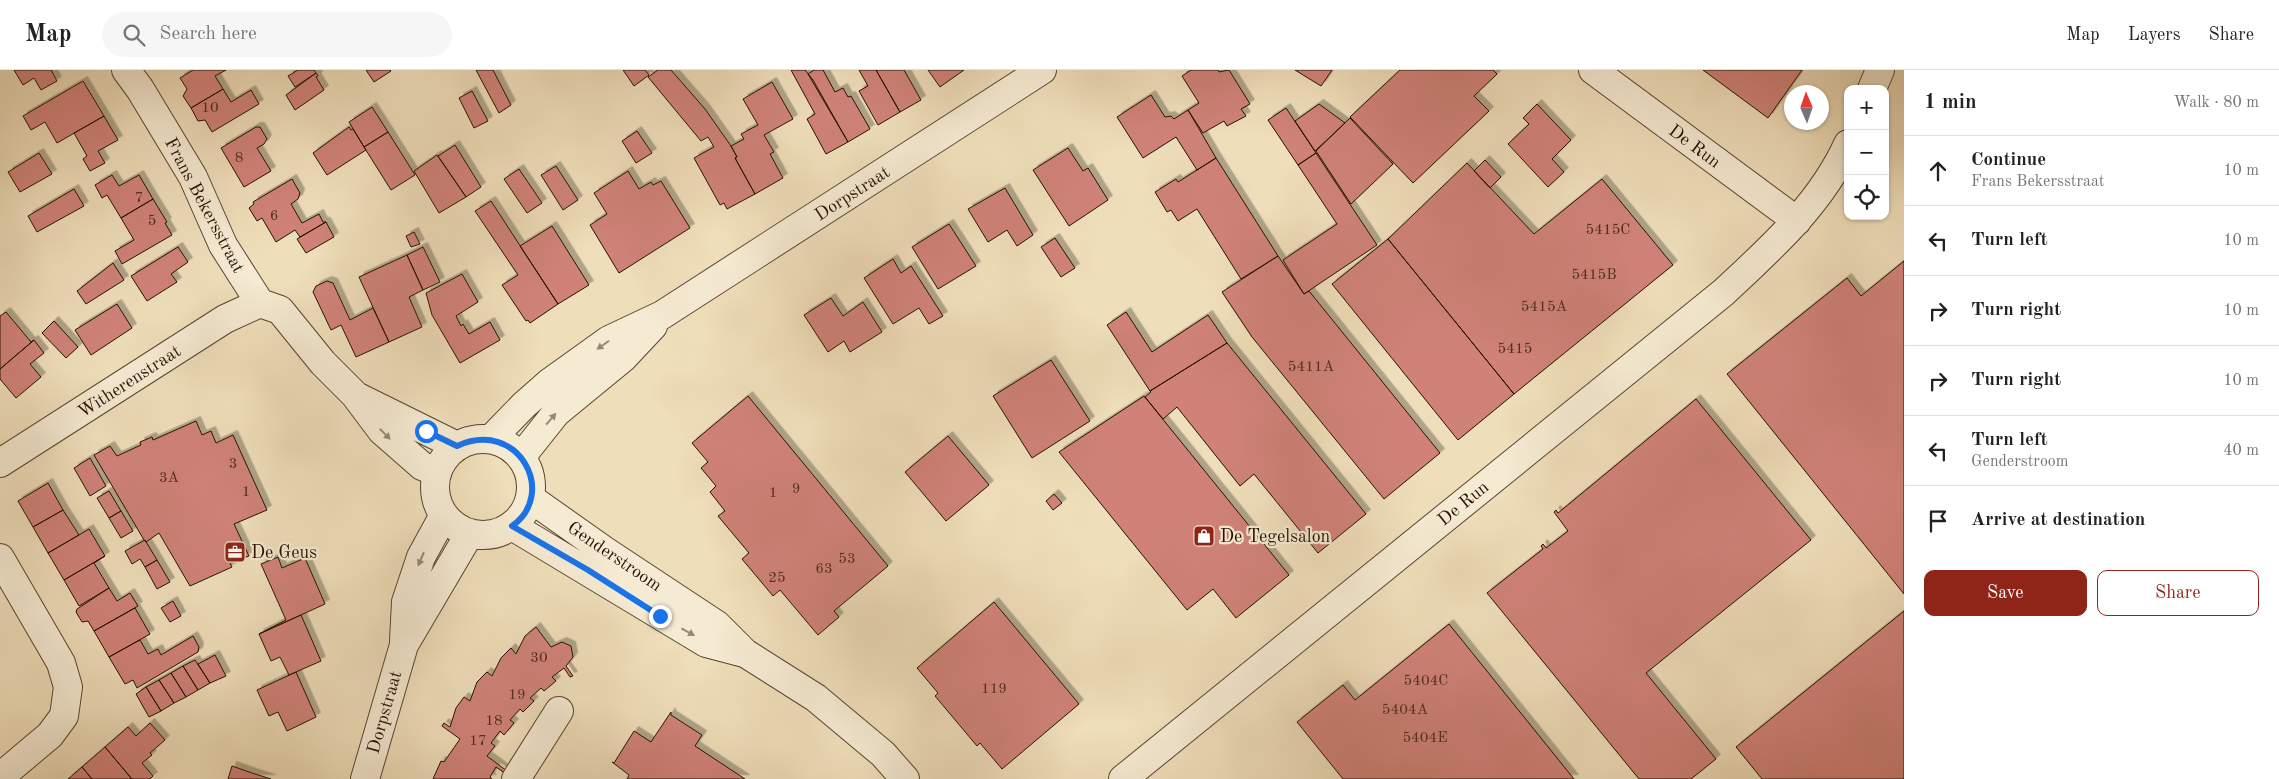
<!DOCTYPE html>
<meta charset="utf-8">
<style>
body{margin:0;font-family:"Old Standard TT",serif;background:#f6f6f6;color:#202124}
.controls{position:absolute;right:15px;top:15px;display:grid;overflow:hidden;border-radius:10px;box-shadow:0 1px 4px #0004}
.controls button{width:45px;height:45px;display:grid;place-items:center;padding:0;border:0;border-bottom:1px solid #e0e0e0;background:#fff;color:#202124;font:25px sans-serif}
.compass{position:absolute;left:1784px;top:15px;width:45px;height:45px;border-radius:50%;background:#fff;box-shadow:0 1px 4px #0004;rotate:358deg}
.stop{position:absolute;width:15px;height:15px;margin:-11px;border:4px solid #1a73e8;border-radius:50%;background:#fff}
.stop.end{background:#1a73e8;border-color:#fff;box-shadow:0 1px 5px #0008}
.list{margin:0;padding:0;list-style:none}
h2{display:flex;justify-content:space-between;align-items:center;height:65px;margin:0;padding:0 20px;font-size:21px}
h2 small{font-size:16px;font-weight:400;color:#757577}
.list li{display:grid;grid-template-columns:32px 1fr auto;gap:15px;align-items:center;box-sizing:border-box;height:70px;padding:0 20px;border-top:1px solid #e0e0e0}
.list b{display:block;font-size:19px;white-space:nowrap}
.list p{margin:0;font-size:16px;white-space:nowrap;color:#757577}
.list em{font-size:16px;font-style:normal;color:#757577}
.actions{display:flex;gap:10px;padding:15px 20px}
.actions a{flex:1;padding:11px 0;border:1px solid #8f2418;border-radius:10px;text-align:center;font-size:18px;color:#8f2418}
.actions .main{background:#8f2418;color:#fff}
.icon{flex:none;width:28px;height:28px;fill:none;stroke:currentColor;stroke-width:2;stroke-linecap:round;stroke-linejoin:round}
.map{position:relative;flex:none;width:1904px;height:709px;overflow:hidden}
header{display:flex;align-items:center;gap:30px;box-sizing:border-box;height:70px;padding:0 25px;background:#fff;border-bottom:1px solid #e0e0e0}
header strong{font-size:24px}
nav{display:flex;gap:28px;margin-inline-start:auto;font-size:18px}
.search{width:350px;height:45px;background:#f6f6f6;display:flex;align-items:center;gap:12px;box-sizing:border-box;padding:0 18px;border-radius:28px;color:#757577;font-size:19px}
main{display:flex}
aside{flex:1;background:#fff}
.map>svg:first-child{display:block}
.building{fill:#d08279;stroke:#251100;filter:url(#shadow)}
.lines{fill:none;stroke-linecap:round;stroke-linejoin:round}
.minor-casing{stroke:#58442e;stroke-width:30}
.tertiary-casing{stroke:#58442e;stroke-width:30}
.minor{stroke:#f5ead2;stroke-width:28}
.tertiary{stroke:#f5ead2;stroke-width:28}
.oneway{fill:#978874}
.route{stroke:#1a73e8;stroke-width:6}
.labels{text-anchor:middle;stroke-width:4.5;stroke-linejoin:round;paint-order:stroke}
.number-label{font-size:15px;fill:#502d1e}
.street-label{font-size:18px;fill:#251100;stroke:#f5ead2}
.poi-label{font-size:18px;fill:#251100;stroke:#f5ead2;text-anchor:start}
</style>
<header>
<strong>Map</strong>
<div class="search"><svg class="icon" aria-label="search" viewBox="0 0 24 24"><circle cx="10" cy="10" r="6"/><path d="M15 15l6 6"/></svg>Search here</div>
<nav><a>Map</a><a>Layers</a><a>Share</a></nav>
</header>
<main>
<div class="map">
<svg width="1904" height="709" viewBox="0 0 1904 709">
<defs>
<filter id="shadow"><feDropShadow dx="4.5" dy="-4.5" stdDeviation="0" flood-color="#0004"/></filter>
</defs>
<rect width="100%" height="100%" fill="#efdeba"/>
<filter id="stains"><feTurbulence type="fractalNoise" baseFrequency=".004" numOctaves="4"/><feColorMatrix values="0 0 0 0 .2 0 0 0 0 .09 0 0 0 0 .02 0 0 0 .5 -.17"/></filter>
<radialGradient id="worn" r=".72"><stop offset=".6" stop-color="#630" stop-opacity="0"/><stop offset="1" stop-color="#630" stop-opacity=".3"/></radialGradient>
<!-- building -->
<path class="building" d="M14,0H51L57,11L41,20L34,8L23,15Z
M193,0H226L215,6L223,19L191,38L183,26L187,19L180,8Z
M298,0H314L316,3L295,17L288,6Z
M366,0H390L391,1L374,12Z
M476,0H493L511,35L499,43Z
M623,0H645L649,5L634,16Z
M658,0H671L705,39L731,76L737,87L735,88L755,124L727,139L724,133L720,135L694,88L714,77L708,67L701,71L648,7Z
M791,0H805L813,10L848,72L826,84L807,49L815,44Z
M814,0H823L835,22L843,18L848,27L851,26L870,59L848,72L808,4Z
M859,0H876L900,42L878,55L859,21L868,16Z
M876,0H904L921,30L900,42Z
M928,0H964L940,17Z
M1191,0H1218L1219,2L1229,0L1250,34L1241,39L1246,46L1227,56L1224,51L1203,63L1188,40L1199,33L1182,6Z
M1295,0H1332L1321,16Z
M1400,0H1493L1497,4L1474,26L1489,41L1413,113L1350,47Z
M1703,0H1802L1768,48Z
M316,3L318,6L316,7L324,20L295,40L286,25Z
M83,11L104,46L57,73L45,52L31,60L23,46Z
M772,12L793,49L764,65L774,82L770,84L783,108L755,124L735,88L737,87L731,76L744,69L741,64L758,55L743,29Z
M223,19L231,32L251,20L259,34L212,62L205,50L198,51L191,38Z
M472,21L488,51L474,58L459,28Z
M1151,25L1165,47L1171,46L1174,49L1188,40L1216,88L1197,100L1176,67L1143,88L1117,47Z
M1319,34L1345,53L1315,81L1295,51Z
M1537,34L1571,70L1552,89L1564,102L1548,117L1508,74L1529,54L1523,48Z
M372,37L388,62L364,77L349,52Z
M1286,38L1316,83L1298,95L1268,50Z
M104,46L118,70L98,81L105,93L90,101L83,89L87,86L74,63Z
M1350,48L1393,94L1351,134L1316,81Z
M256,57H260L267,69L264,74L257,78L271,101L244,117L221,78Z
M349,57L351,60L353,59L366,80L327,105L313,83Z
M637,61L652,83L636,93L622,71Z
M388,62L415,105L391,120L364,77Z
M455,75L481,117L466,127L438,86Z
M1068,78L1083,101L1088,98L1108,130L1069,156L1033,100Z
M39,83L52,104L20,122L8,102Z
M1316,83L1377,175L1304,224L1283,190L1337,154L1298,95Z
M437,85L466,127L439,143L414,101Z
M1216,88L1278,186L1241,209L1197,139L1178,151L1171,140L1167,142L1155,122L1176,109L1178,112Z
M1485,90L1501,107L1490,118L1474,101Z
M1467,93L1534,164L1602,109L1673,195L1514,324L1388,169Z
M556,96L578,130L563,140L541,105Z
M519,99L542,133L527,143L504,109Z
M628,101L639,119L651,112L653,115L661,111L690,158L619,203L590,155L607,144L594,123Z
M112,105L119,116L139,105L153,129L121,148L107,125L102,128L95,115Z
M292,109L300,123L298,129L291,134L302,153L319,144L323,152H326L300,167L295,160L276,172L262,148L257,151L249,138L254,134L253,132Z
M1005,118L1033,165L1017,176L1007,160L988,172L968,139Z
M74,119L84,136L37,162L28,146Z
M153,129L167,152L165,153L172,165L122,194L115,181L134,170L121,148Z
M491,131L558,234L530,253L528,250L526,251L502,215L518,205L475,141Z
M326,152L334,167L306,183L297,169Z
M949,154L976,196L938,219L912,177Z
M552,156L589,215L558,234L520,176Z
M414,162L420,174L411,177L406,166Z
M1055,168L1075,198L1061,207L1041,177Z
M1388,169L1514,324L1458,370L1332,214Z
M178,177L188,192L171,204L177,212L147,231L131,206Z
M423,177L440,212L423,220L407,185Z
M407,185L423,220L409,227L422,257L389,272L359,207Z
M1278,186L1304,224L1309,221L1440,383L1384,429L1252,267L1222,222Z
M893,189L901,203L911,196L943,246L929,254L919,238L893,254L864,208Z
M1904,191V524L1727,304L1847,208L1861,226Z
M113,193L124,210L86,234L77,221Z
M462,204L478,232L456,246L461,256L463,254L469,264L490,252L500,270L460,293L432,245L426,223Z
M327,211L333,213L350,250L373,238L389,272L356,287L341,255L331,260L313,222L316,216Z
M831,228L843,246L863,232L882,262L850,282L844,271L828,282L804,245Z
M117,234L132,258L91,285L75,260Z
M6,242L31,272L34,270L0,299V246Z
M1126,242L1152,282L1208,245L1227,273L1150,321L1107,255Z
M54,251L78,277L66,288L42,263Z
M34,270L44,283L30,294L41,307L16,328L0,309V299Z
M1227,273L1366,444L1318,483L1254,404L1240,416L1177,337L1163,349L1145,327L1151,322L1150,321Z
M1051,290L1090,351L1032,388L993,326Z
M748,326L888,496L834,541L839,547L818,565L780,520L773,526L742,489L749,483L718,446L725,441L710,422L716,416L701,398L708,392L692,373Z
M1144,326L1289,505L1236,548L1213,519L1187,540L1059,382Z
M1696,329L1811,470L1646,603L1716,689L1691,709H1639L1487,523L1543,479L1541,476L1543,474L1546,478L1568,461L1554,442L1556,440L1558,443Z
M196,351L202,365L211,361L216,373L233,365L267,440L234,454L249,486L230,493L232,497L190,516L159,463L146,472L144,470L94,385L110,376L117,386L141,375L140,372L152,367L153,370Z
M948,366L989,415L946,451L905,402Z
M90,388L106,416L90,426L74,398Z
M48,413L63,440L33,457L18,431Z
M109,421L121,441L109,448L97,428Z
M1054,424L1062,433L1053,440L1046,431Z
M63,440L79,465L48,483L33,457Z
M121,441L133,461L121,468L109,448Z
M89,459L105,486L64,510L48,483Z
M145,470L157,490L145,497L140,489L132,494L125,481Z
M105,486L94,493L109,518L79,536L64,510Z
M278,487L282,498L305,488L325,534L259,564L286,550L261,494Z
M157,490L170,512L157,519L145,497Z
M109,518L117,531L130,523L138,536L94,561L88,551L82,552L76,542L77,539Z
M173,531L181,546L170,552L161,538Z
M994,532L1079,634L1002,699L980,673L977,676L935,626L938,623L917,598Z
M135,538L150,564L109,587L94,561Z
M1904,541V709H1762L1736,677Z
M301,545L321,591L289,605L280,587L271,591L259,564Z
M1449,554L1574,709H1343L1297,652L1343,615L1355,630Z
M536,557L551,577L562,572L571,576L573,587L566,596L573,606L570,607L564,598L552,607L556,611L544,621L541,618L530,628L534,631L523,642L520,639L510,650L514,653L504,665L500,661L491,673L495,676L487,686L507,701L506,704L496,697L490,707L492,709H433L441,691L444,692L460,669L442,656L444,653L450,657L456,638L464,627L470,631L477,612L487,602L492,606L501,588L511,578L516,584L525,566Z
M193,566L199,577L198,582L137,618L133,610L125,614L109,587L140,570L148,584L158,579L161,585Z
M215,585L226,606L210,613L198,594Z
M195,590L210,613L198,620L183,596Z
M183,596L198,620L186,627L171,603Z
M296,602L316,647L287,661L278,642L269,646L257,620Z
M171,603L186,627L174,633L159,610Z
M159,610L174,633L161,641L146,617Z
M146,617L161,641L149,647L136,624Z
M671,642V645L702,665L695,676L745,709H627L629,705L612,692L614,693L634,661L651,672Z
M150,653L165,670L150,683L152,685L142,693L153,706L150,709H132L105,677L128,657L136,666Z
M105,677L131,708L130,709H92L82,697Z
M232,696L252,703L271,709H228Z
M82,697L92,709H68Z"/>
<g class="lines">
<!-- minor casing -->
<g class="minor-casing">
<path id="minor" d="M126,0L140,19L193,107L223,175L260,233L280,240L323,293L355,325L382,361L422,396L437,402
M1593,0L1797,151
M1872,19L1880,0
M358,327L457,376
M0,393L225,249L260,233
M0,488L61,593L68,617L64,646L50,665L0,707
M516,709L559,641
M1123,709L1724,222C1771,178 1821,134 1848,74"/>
</g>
<!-- tertiary casing -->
<g class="tertiary-casing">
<path id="tertiary" d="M435 417a48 48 0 1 1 96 0a48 48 0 1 1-96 0Z
M491,369L524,335L549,313L609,270L662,245L1042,0
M521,387L556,343L623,288L653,256
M530,428L605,481L717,555L745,583L816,628L883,684L905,709
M512,456L706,573L744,583
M404,571L406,532L421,487L444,445
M365,709L404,575L470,463"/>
</g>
<!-- minor -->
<use href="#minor" class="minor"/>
<!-- tertiary -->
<use href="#tertiary" class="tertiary"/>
</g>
<!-- one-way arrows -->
<defs><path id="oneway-solid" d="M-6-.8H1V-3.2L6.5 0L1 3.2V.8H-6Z" transform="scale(1.25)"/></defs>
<g class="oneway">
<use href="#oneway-solid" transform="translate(603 275) rotate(145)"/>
<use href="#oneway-solid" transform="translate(551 349) rotate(-49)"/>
<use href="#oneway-solid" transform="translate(385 364) rotate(45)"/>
<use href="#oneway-solid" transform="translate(421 489) rotate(113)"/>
<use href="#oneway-solid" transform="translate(688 562) rotate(29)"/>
</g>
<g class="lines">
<!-- route -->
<path class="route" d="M426,361L457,376C519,348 558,424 512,456L588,500L660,546"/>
</g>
<!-- icons -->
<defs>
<g id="shop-square" transform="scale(1.125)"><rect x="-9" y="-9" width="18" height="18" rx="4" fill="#8f2418" stroke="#f5ead2"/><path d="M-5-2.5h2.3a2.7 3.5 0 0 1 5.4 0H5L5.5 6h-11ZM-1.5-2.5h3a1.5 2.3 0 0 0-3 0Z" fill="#fff"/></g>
<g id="office-square" transform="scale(1.125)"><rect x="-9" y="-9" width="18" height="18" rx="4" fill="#8f2418" stroke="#f5ead2"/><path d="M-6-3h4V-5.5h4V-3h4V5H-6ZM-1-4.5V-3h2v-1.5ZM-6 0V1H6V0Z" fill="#fff"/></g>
</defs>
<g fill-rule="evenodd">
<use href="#shop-square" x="1204" y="466"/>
<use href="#office-square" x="235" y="482"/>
</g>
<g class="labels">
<!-- number labels -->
<g class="number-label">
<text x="210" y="42">10</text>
<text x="239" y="92">8</text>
<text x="139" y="132">7</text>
<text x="274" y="150">6</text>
<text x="152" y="155">5</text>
<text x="1608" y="164">5415C</text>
<text x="1594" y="209">5415B</text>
<text x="1544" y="241">5415A</text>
<text x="1515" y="283">5415</text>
<text x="1311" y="301">5411A</text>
<text x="233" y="398">3</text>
<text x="169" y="412">3A</text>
<text x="796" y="423">9</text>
<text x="246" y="426">1</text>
<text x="773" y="427">1</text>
<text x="847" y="493">53</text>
<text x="824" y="503">63</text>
<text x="777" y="512">25</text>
<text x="539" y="592">30</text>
<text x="1426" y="615">5404C</text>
<text x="994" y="623">119</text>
<text x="517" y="629">19</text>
<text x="1405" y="644">5404A</text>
<text x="494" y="655">18</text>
<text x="1425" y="672">5404E</text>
<text x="478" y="675">17</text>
</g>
<!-- street labels -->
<g class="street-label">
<text transform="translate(1695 76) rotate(37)" y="6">De Run</text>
<text transform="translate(852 123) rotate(-33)" y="6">Dorpstraat</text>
<text transform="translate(205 135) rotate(62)" y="6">Frans Bekersstraat</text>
<text transform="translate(129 311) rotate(-33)" y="6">Witherenstraat</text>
<text transform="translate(1463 433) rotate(-39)" y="6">De Run</text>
<text transform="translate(615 486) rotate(34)" y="6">Genderstroom</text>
<text transform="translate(384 642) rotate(-74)" y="6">Dorpstraat</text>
</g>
<!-- poi labels -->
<g class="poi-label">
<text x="1220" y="472">De Tegelsalon</text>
<text x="251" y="488">De Geus</text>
</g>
</g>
<rect width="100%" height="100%" filter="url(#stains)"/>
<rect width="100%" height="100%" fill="url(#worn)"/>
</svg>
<div class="controls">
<button>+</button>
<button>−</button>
<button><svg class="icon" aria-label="locate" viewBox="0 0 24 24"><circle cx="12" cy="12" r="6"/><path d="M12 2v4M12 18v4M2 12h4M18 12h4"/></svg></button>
</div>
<svg class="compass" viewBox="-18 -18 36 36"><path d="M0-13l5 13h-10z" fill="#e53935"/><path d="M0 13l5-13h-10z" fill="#757577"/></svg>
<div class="stop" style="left:426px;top:361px"></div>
<div class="stop end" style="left:660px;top:546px"></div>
</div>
<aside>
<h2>1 min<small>Walk · 80 m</small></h2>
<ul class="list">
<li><svg class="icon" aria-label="ahead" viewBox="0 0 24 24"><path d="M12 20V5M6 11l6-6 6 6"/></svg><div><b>Continue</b><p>Frans Bekersstraat</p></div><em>10 m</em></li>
<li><svg class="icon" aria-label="left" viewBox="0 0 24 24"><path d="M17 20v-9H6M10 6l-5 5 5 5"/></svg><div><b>Turn left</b></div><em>10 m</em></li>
<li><svg class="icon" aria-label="right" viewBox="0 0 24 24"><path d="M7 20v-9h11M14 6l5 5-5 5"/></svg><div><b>Turn right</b></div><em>10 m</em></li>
<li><svg class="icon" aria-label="right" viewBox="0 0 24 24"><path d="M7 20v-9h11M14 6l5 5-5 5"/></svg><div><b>Turn right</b></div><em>10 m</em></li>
<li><svg class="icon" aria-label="left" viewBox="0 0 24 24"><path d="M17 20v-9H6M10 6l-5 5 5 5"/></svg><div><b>Turn left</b><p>Genderstroom</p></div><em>40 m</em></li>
<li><svg class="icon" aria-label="arrive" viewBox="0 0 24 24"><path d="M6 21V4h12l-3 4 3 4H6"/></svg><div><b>Arrive at destination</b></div></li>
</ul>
<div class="actions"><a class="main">Save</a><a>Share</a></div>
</aside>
</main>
